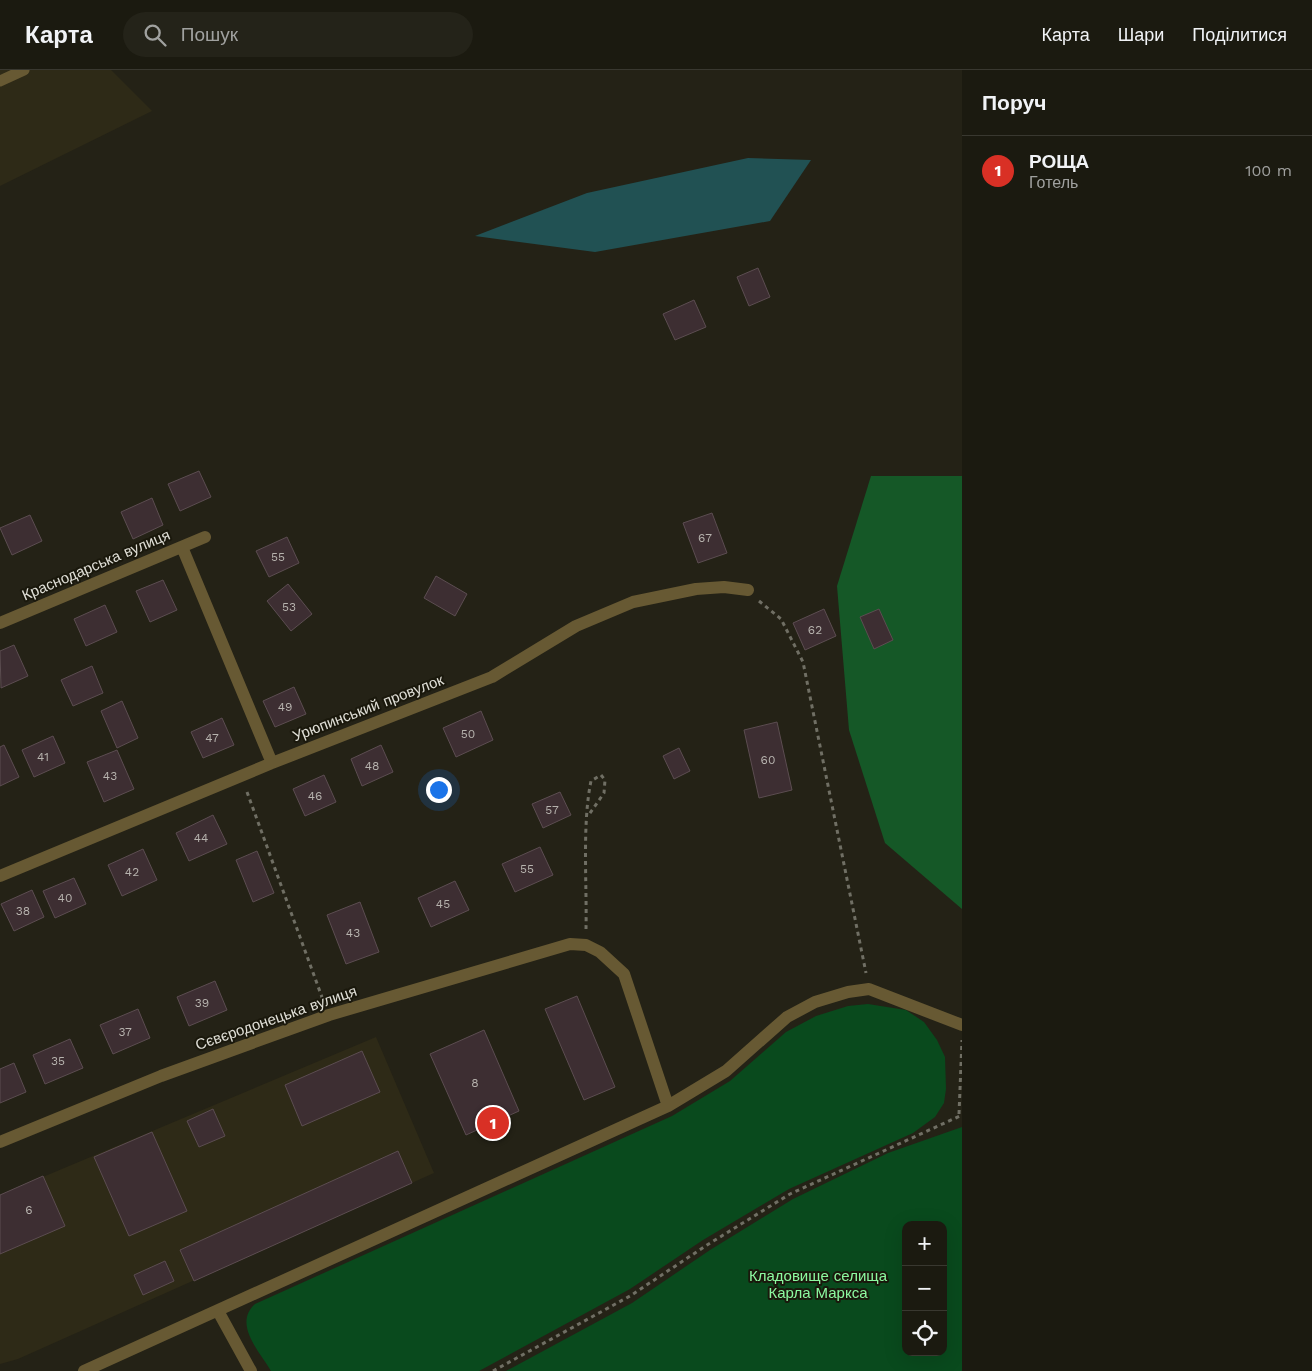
<!DOCTYPE html>
<html lang="uk">
<meta charset="utf-8">
<style>
body{margin:0;font-family:"Work Sans",sans-serif;background:#242319;color:#f1f3f6}
.controls{position:absolute;right:15px;bottom:15px;display:grid;overflow:hidden;border-radius:10px;box-shadow:0 5px 20px #0002}
.controls button{width:45px;height:45px;display:grid;place-items:center;padding:0;border:0;border-bottom:1px solid #393830;background:#1b1a10;color:#f1f3f6;font:25px sans-serif}
.you{position:absolute;left:438px;top:719px;width:18px;height:18px;margin:-12px;border:4px solid #fff;border-radius:50%;background:#1a73e8;box-shadow:0 0 0 8px #1a73e833}
.badge{display:grid;place-items:center;width:32px;height:32px;border-radius:50%;background:#d93025;color:#fff;font-size:16px;font-weight:700}
.pin{position:absolute;translate:-50% -50%;border:2px solid #fff;box-shadow:0 1px 5px #0006}
.list{margin:0;padding:0;list-style:none}
h2{display:flex;justify-content:space-between;align-items:center;height:65px;margin:0;padding:0 20px;font-size:21px}
h2 small{font-size:16px;font-weight:400;color:#a0a19f}
.list li{display:grid;grid-template-columns:32px 1fr auto;gap:15px;align-items:center;box-sizing:border-box;height:70px;padding:0 20px;border-top:1px solid #393830}
.list b{display:block;font-size:19px;white-space:nowrap}
.list p{margin:0;font-size:16px;white-space:nowrap;color:#a0a19f}
.list em{font-size:16px;font-style:normal;color:#a0a19f}
.icon{flex:none;width:28px;height:28px;fill:none;stroke:currentColor;stroke-width:2;stroke-linecap:round;stroke-linejoin:round}
.map{position:relative;flex:none;width:962px;height:1301px;overflow:hidden}
header{display:flex;align-items:center;gap:30px;box-sizing:border-box;height:70px;padding:0 25px;background:#1b1a10;border-bottom:1px solid #393830}
header strong{font-size:24px}
nav{display:flex;gap:28px;margin-inline-start:auto;font-size:18px}
.search{width:350px;height:45px;background:#242319;display:flex;align-items:center;gap:12px;box-sizing:border-box;padding:0 18px;border-radius:28px;color:#a0a19f;font-size:19px}
main{display:flex}
aside{flex:1;background:#1b1a10}
.map>svg:first-child{display:block}
.built{fill:#2e2a17}
.green{fill:#094a1d;fill-rule:evenodd}
.forest{fill:#155827}
.water{fill:#215153}
.building{fill:#3d2e32;stroke:#5c4d51}
.lines{fill:none;stroke-linecap:round;stroke-linejoin:round}
.path{stroke:#706f64;stroke-width:3;stroke-dasharray:4 4;stroke-linecap:butt}
.service{stroke:#675933;stroke-width:11}
.minor{stroke:#675933;stroke-width:12}
.labels{text-anchor:middle;stroke-width:4;stroke-linejoin:round;paint-order:stroke}
.number-label{font-size:12px;fill:#b7b3ae}
.street-label{font-size:15px;fill:#e0dfd7;stroke:#1a180c}
.park-label{font-size:15px;fill:#8cf9a0;stroke:#1a180c}
</style>
<header>
<strong>Карта</strong>
<div class="search"><svg class="icon" aria-label="search" viewBox="0 0 24 24"><circle cx="10" cy="10" r="6"/><path d="M15 15l6 6"/></svg>Пошук</div>
<nav><a>Карта</a><a>Шари</a><a>Поділитися</a></nav>
</header>
<main>
<div class="map">
<svg width="962" height="1301" viewBox="0 0 962 1301">
<rect width="100%" height="100%" fill="#242216"/>
<!-- built -->
<path class="built" d="M0,0H111L152,41L0,116Z
M376,967L434,1103L18,1289L0,1294V1125Z"/>
<!-- green -->
<path class="green" d="M868,934L906,940L924,952L937,970L945,987L946,1019L944,1033L935,1047L913,1063L789,1119L703,1170L630,1219L479,1301H271C259,1281 233,1254 255,1234L672,1046L730,1011L786,962L816,946L848,936Z
M962,1057V1301H506L632,1233L710,1180L793,1129L888,1083ZM906,1155H943V1282H906Z"/>
<!-- forest -->
<path class="forest" d="M871,406H962V839L885,773L849,660L837,516Z"/>
<!-- water -->
<path class="water" d="M748,88L811,90L770,151L595,182L475,166L587,123Z"/>
<!-- building -->
<path class="building" d="M758,198L770,227L749,236L737,207Z
M694,230L706,257L675,270L663,244Z
M199,401L211,427L180,441L168,414Z
M152,428L163,455L133,469L121,442Z
M712,443L727,483L698,493L683,453Z
M30,445L42,471L12,485L0,458Z
M287,467L299,493L269,507L256,481Z
M436,506L467,524L455,546L424,528Z
M163,510L177,540L150,552L136,521Z
M288,514L312,544L291,561L267,531Z
M105,535L117,562L86,576L74,549Z
M824,539L836,566L805,580L793,553Z
M879,539L893,570L874,579L860,547Z
M14,575L28,606L1,618L0,581Z
M92,596L103,623L73,636L61,610Z
M294,617L306,644L275,657L263,631Z
M122,631L138,668L117,678L101,641Z
M481,641L493,670L456,687L443,658Z
M222,648L234,675L203,688L191,662Z
M777,652L792,720L759,728L744,660Z
M53,666L65,693L34,707L22,680Z
M4,675L19,707L0,716V677Z
M381,675L393,702L362,716L351,689Z
M679,678L690,701L674,709L663,686Z
M117,680L134,719L104,732L87,692Z
M324,705L336,732L305,746L293,719Z
M560,722L571,745L543,758L532,734Z
M213,745L227,774L189,791L176,763Z
M540,777L553,805L515,822L502,794Z
M143,779L157,810L122,826L108,795Z
M257,781L274,823L253,832L236,790Z
M74,808L86,834L55,848L43,821Z
M455,811L469,840L431,857L418,828Z
M32,820L44,847L14,861L1,834Z
M360,832L379,882L346,894L327,845Z
M215,911L227,940L189,956L177,927Z
M577,926L615,1017L584,1030L545,939Z
M138,939L150,968L113,984L100,955Z
M484,960L519,1041L466,1065L430,984Z
M70,969L83,998L45,1014L33,985Z
M362,981L380,1022L302,1056L285,1015Z
M14,993L26,1022L0,1033V999Z
M213,1039L225,1066L199,1077L187,1051Z
M152,1062L187,1141L129,1166L94,1087Z
M398,1081L412,1113L194,1211L180,1180Z
M43,1106L65,1156L0,1184V1125Z
M165,1191L174,1211L143,1225L134,1205Z"/>
<g class="lines">
<!-- path -->
<path class="path" d="M759,531L781,549L803,592L866,903
M247,722L323,930
M586,859C587,814 582,754 591,711L601,705L605,710L604,723L588,746
M959,1044L962,970
M493,1301L630,1226L707,1175L790,1124L962,1045"/>
<!-- service -->
<path class="service" d="M0,11L24,0"/>
<!-- minor -->
<path class="minor" d="M182,477L272,693
M0,553L205,467
M0,806L272,693L492,607L576,556L633,532L696,519L724,517L748,520
M0,1072L161,1006L329,945L570,874L586,875L600,882L624,904L668,1036
M218,1241L251,1301
M84,1301L668,1036L726,1001L787,947L815,932L848,922L869,919L962,955"/>
</g>
<g class="labels">
<!-- number labels -->
<g class="number-label">
<text x="705" y="472">67</text>
<text x="278" y="491">55</text>
<text x="289" y="541">53</text>
<text x="815" y="564">62</text>
<text x="285" y="641">49</text>
<text x="468" y="668">50</text>
<text x="212" y="672">47</text>
<text x="43" y="691">41</text>
<text x="768" y="694">60</text>
<text x="372" y="700">48</text>
<text x="110" y="710">43</text>
<text x="315" y="730">46</text>
<text x="552" y="744">57</text>
<text x="201" y="772">44</text>
<text x="527" y="803">55</text>
<text x="132" y="806">42</text>
<text x="65" y="832">40</text>
<text x="443" y="838">45</text>
<text x="23" y="845">38</text>
<text x="353" y="867">43</text>
<text x="202" y="937">39</text>
<text x="125" y="966">37</text>
<text x="58" y="995">35</text>
<text x="475" y="1017">8</text>
<text x="29" y="1144">6</text>
</g>
<!-- street labels -->
<g class="street-label">
<text transform="translate(96 495) rotate(-23)" y="5">Краснодарська вулиця</text>
<text transform="translate(368 638) rotate(-21)" y="5">Урюпинський провулок</text>
<text transform="translate(276 948) rotate(-19)" y="5">Сєвєродонецька вулиця</text>
</g>
<!-- park labels -->
<g class="park-label">
<text x="818" y="1211">Кладовище селища<tspan x="818" dy="17">Карла Маркса</tspan></text>
</g>
</g>
</svg>
<div class="controls">
<button>+</button>
<button>−</button>
<button><svg class="icon" aria-label="locate" viewBox="0 0 24 24"><circle cx="12" cy="12" r="6"/><path d="M12 2v4M12 18v4M2 12h4M18 12h4"/></svg></button>
</div>
<div class="you"></div>
<div class="pin badge" style="left:493px;top:1053px">1</div>
</div>
<aside>
<h2>Поруч<small></small></h2>
<ul class="list">
<li><span class="badge">1</span><div><b>РОЩА</b><p>Готель</p></div><em>100 m</em></li>
</ul>
</aside>
</main>
